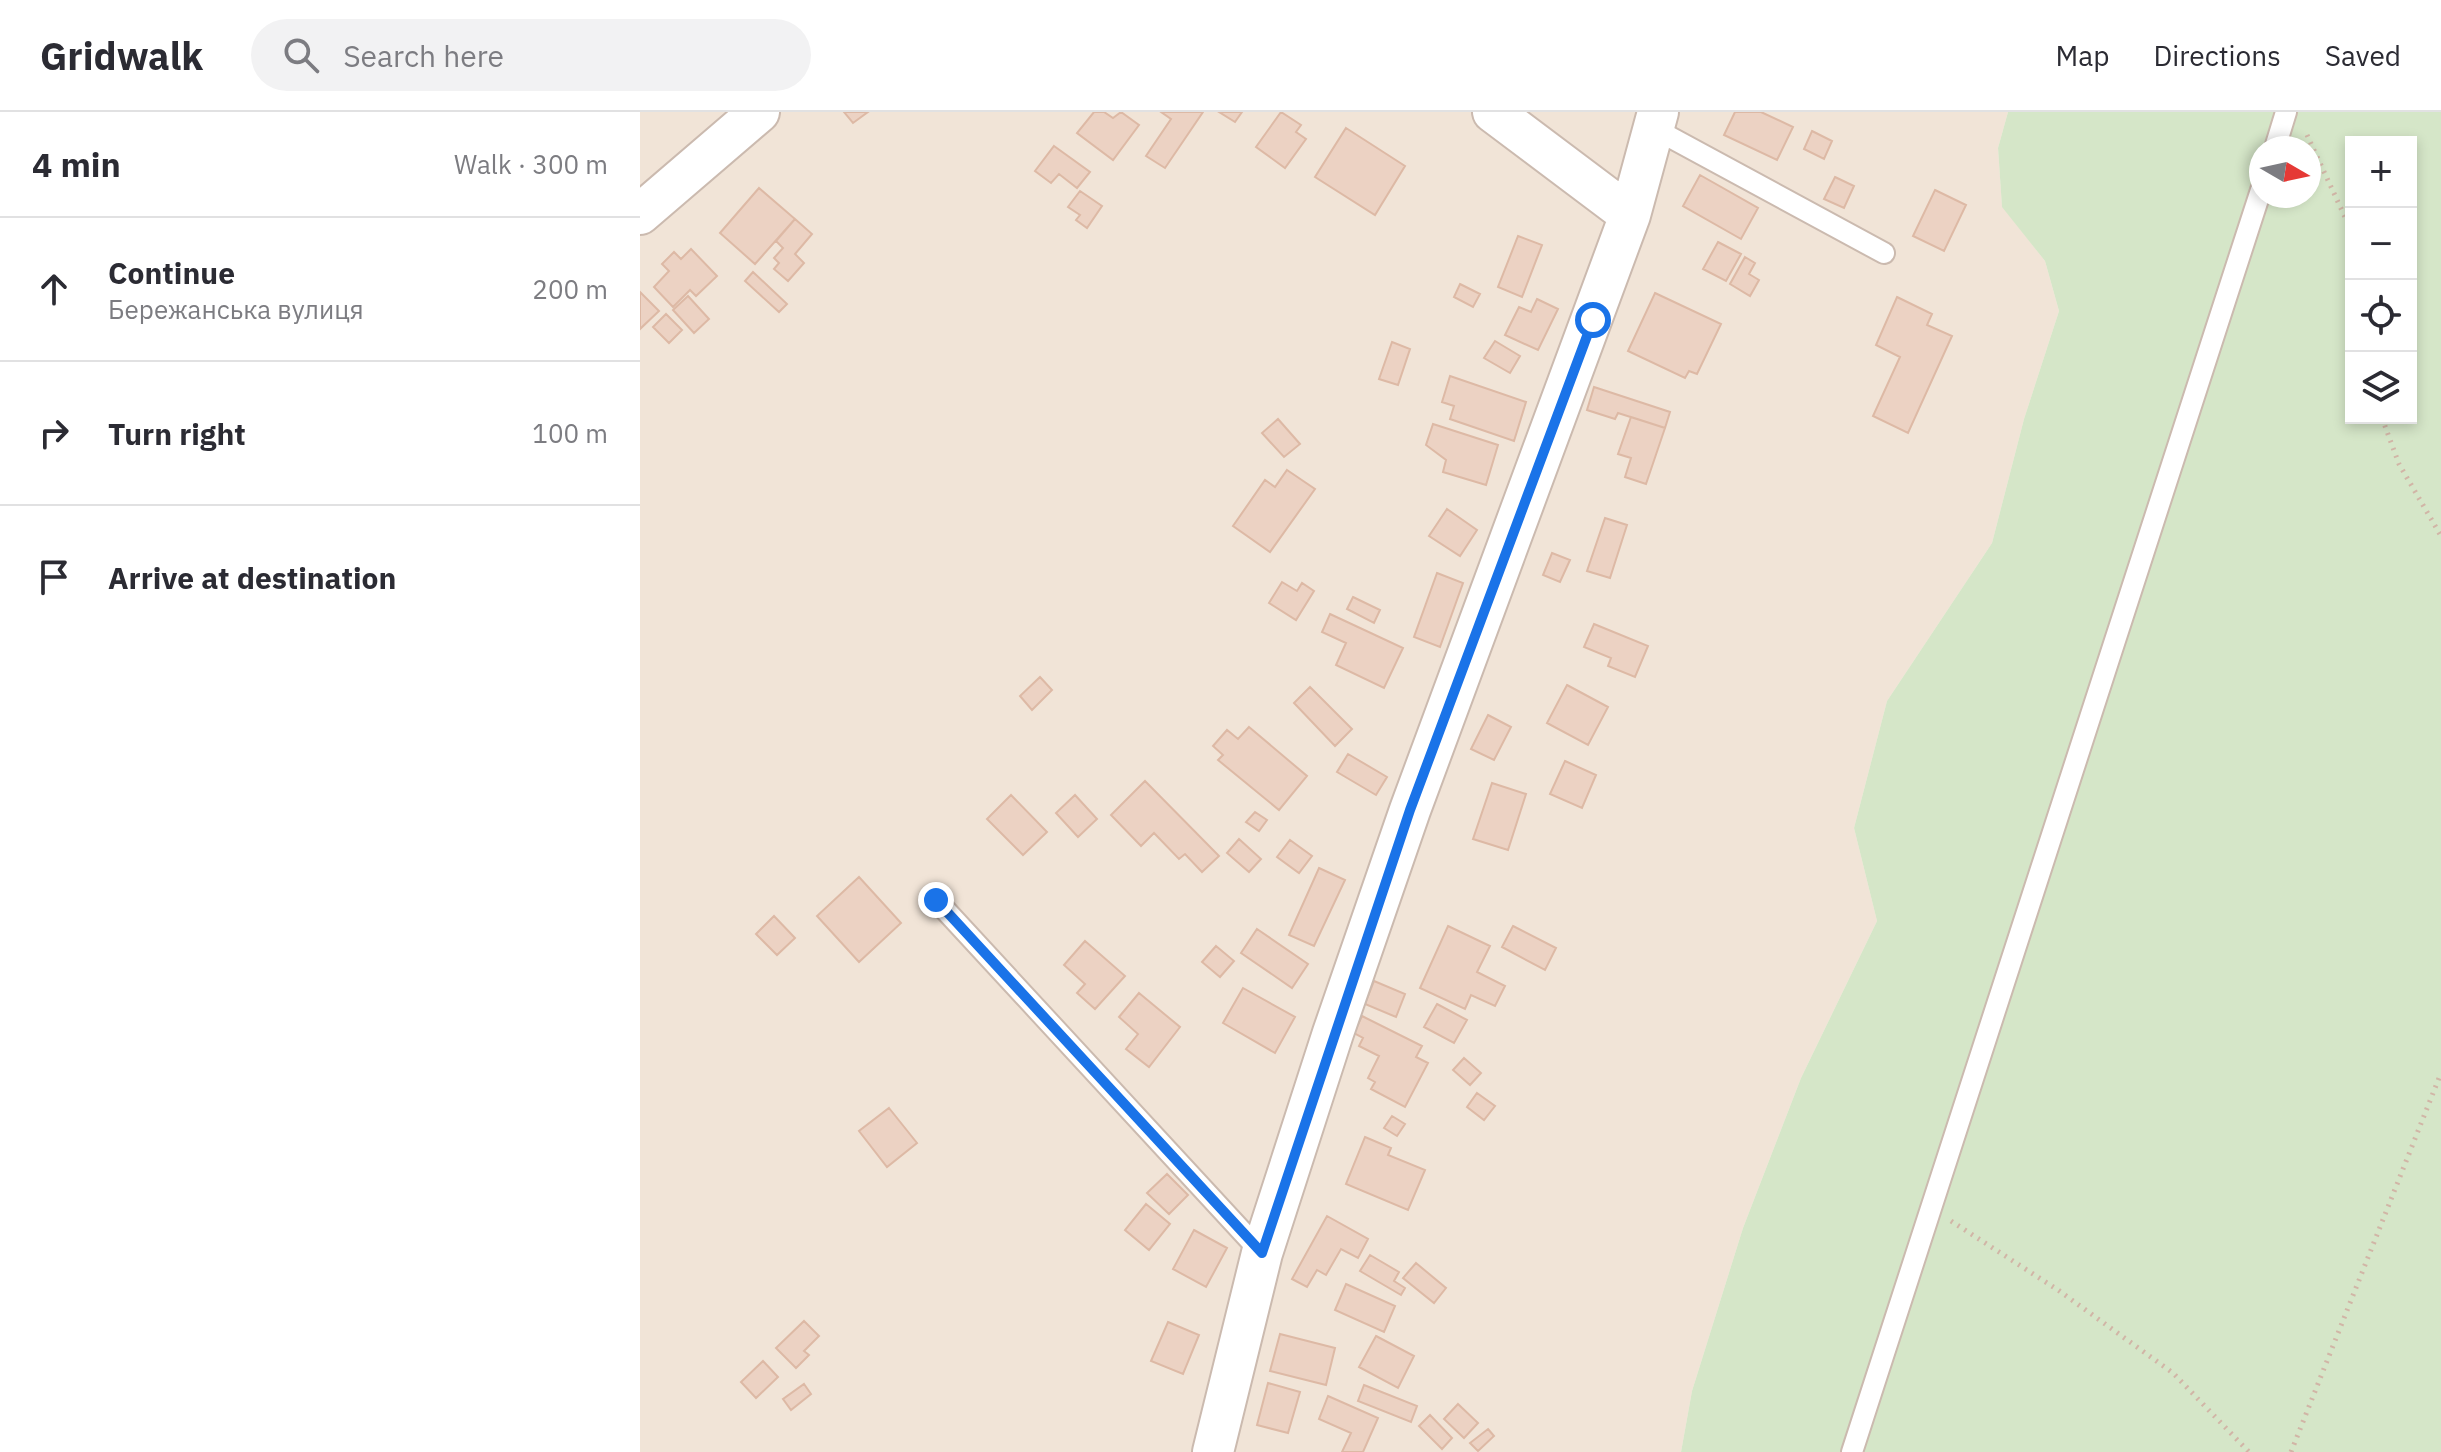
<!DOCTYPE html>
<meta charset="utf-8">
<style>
body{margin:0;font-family:"IBM Plex Sans",sans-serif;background:#f2f2f3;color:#2b2b33}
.controls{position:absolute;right:24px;top:24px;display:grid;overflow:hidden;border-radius:0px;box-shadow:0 4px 12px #0003}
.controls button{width:72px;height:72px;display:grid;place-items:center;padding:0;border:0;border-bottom:2px solid #e1e1e2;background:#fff;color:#2b2b33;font:40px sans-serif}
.compass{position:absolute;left:1609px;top:24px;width:72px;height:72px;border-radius:50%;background:#fff;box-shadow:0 4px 12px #0003;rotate:99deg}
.stop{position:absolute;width:24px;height:24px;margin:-18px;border:6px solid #1a73e8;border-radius:50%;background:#fff}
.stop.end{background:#1a73e8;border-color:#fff;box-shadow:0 2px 8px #0008}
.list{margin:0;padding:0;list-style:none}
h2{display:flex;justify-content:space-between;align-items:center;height:104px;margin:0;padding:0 32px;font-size:34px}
h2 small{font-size:26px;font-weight:400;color:#7c7c81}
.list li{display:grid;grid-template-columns:52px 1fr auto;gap:24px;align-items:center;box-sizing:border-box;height:144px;padding:0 32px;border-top:2px solid #e1e1e2}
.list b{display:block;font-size:30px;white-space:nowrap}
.list p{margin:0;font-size:26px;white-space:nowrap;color:#7c7c81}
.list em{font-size:26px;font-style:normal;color:#7c7c81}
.icon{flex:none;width:44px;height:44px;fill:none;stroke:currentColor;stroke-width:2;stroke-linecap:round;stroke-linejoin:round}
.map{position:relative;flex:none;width:1801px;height:1340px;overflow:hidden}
header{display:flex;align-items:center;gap:48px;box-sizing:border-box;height:112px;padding:0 40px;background:#fff;border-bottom:2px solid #e1e1e2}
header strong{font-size:38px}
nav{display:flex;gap:44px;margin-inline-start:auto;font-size:28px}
.search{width:560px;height:72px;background:#f2f2f3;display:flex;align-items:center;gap:20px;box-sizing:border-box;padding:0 28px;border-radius:44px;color:#7c7c81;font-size:30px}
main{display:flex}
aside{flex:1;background:#fff}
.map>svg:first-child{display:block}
.residential{fill:#f1e4d7}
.green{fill:#d5e6c8;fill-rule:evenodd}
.building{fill:#ecd2c3;stroke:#ddb9a5;stroke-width:2}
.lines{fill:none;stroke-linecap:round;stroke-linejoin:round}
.service-casing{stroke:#cbbaaf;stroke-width:24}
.minor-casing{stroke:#cbbaaf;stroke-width:44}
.path{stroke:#d1b5a6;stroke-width:5;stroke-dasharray:2 6;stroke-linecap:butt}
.service{stroke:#fff;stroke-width:20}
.minor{stroke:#fff;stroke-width:40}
.route{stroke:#1a73e8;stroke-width:10}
</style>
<header>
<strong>Gridwalk</strong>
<div class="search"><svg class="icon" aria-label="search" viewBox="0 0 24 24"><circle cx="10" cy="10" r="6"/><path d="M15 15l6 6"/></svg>Search here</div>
<nav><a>Map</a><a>Directions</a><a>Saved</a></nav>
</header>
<main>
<aside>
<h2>4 min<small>Walk · 300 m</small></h2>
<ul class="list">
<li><svg class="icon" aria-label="ahead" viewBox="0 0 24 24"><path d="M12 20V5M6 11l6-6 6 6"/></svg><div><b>Continue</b><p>Бережанська вулиця</p></div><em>200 m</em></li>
<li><svg class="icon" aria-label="right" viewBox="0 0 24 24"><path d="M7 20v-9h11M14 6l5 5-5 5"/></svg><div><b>Turn right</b></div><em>100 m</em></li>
<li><svg class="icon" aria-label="arrive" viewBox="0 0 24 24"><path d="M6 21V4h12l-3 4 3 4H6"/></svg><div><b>Arrive at destination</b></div></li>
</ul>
</aside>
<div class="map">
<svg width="1801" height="1340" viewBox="0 0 1801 1340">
<rect width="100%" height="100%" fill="#faf2e8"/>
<!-- residential -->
<path class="residential" d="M0,0H1368L1358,36L1362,94L1405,149L1419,199L1384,307L1352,431L1247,589L1214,716L1237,809L1161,966L1103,1116L1052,1279L1041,1340H0Z"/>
<!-- green -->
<path class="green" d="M1368,0H1801V1340H1041L1052,1279L1103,1116L1161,966L1237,809L1214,716L1247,589L1352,431L1384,307L1419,199L1405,149L1362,95L1358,36ZM1711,30H1771V306H1711ZM1621,36H1669V84H1621Z"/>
<!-- building -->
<path class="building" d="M204,0H228L213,11Z
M454,0H464L473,6L481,0L499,13L473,48L437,21Z
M521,0H563L525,56L506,44L531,7Z
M579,0H602L595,10Z
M641,0L661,13L656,20L666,27L645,56L616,35Z
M1095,0H1121L1153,15L1137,48L1084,23Z
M706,16L765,54L735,103L675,65Z
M1172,19L1192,29L1184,47L1164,37Z
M414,34L450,60L437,76L419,62L411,71L395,59Z
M1060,63L1118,96L1101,127L1043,94Z
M1195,65L1214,74L1204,96L1184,87Z
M119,76L155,107L115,152L80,121Z
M1295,78L1326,93L1304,139L1273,124Z
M440,79L462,94L447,116L436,108L440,103L428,95Z
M155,107L172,122L155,142L164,151L148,169L134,157L139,151L134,146L143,136L136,129Z
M878,124L902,133L882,185L858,175Z
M1078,130L1101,142L1086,169L1063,157Z
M51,137L77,164L56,184L50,178L33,195L14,175L29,159L22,152L34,140L41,147Z
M1105,145L1115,151L1109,162L1119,168L1110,184L1090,172Z
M113,160L147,192L139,200L105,169Z
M820,172L840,182L833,195L814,185Z
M0,180L19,199L0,217Z
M1015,181L1081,212L1057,262L1049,259L1045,266L988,239Z
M48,184L69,207L54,221L33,198Z
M1257,185L1292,202L1287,213L1312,224L1268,321L1233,304L1260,245L1236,233Z
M897,187L918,197L898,238L865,223L879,195L891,200Z
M26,202L42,218L29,231L13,215Z
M855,229L880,244L870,261L844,246Z
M752,230L770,237L758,273L739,267Z
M810,264L886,290L874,329L810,307L814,294L802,290Z
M954,275L1030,300L1025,316L978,301L975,307L947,298Z
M991,305L1025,316L1006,372L985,365L991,346L978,342Z
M638,307L660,332L644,345L622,321Z
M793,312L858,333L846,373L803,360L806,348L786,333Z
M647,358L675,377L630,440L593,414L625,368L635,375Z
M807,397L837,418L820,444L789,424Z
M965,406L987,413L970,466L947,459Z
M912,441L930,448L920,470L903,463Z
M797,461L823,471L800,535L774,525Z
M642,470L657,479L662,471L674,479L656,508L629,491Z
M713,485L740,498L734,511L707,497Z
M690,502L763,536L744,576L696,553L706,531L682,520Z
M954,512L1008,534L995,565L968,554L971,546L944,535Z
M400,565L412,578L392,598L380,584Z
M927,573L968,595L948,633L907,611Z
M670,575L712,617L695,634L654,591Z
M848,603L871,615L854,648L831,637Z
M609,615L667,664L639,698L578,648L583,643L573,634L587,618L598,627Z
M708,642L747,665L736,683L697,660Z
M925,649L956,663L942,696L910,682Z
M505,669L579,744L562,760L545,742L539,747L514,721L501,734L471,703Z
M852,671L886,682L868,738L833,727Z
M371,683L407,720L383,743L347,707Z
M435,683L457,707L438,725L416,701Z
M615,700L627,708L619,719L606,710Z
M599,727L621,747L609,760L587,741Z
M650,728L672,744L659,761L637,745Z
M679,756L705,768L674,834L649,823Z
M219,765L261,811L219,850L177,804Z
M134,804L155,826L137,843L116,822Z
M808,814L850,834L837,860L865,874L855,894L831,883L825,897L780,876Z
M873,814L916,836L905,858L862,835Z
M617,817L668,852L652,876L601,841Z
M445,829L485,864L455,897L437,881L445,872L424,853Z
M576,834L594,849L580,865L562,850Z
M734,869L765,882L756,905L725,892Z
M603,876L655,905L635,941L583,911Z
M499,881L540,915L509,955L486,937L498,922L479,905Z
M797,892L827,908L814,931L784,915Z
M722,904L782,934L776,945L788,951L765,995L731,977L735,970L728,966L739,944L719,934L723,926L714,921Z
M824,946L841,961L830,973L813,958Z
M837,981L855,994L844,1008L827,995Z
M249,996L277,1031L247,1055L219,1019Z
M752,1004L765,1012L757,1024L744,1016Z
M725,1025L751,1036L748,1043L785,1058L768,1098L706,1072Z
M527,1062L548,1083L529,1102L507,1081Z
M506,1092L530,1112L509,1138L485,1118Z
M687,1104L728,1127L718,1146L701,1137L686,1163L677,1158L667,1175L652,1167Z
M554,1118L587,1136L566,1175L533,1157Z
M730,1143L759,1160L754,1169L765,1176L761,1183L720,1159Z
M776,1151L806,1176L794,1191L763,1166Z
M706,1172L755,1194L744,1220L695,1198Z
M164,1209L179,1224L164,1239L169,1243L156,1256L136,1236Z
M528,1210L559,1223L543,1262L511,1249Z
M640,1222L695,1236L686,1273L630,1259Z
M736,1224L774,1244L758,1276L719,1255Z
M123,1249L138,1265L116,1286L101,1270Z
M628,1271L660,1280L648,1321L617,1313Z
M164,1272L171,1282L151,1298L143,1287Z
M724,1273L777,1294L771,1310L718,1289Z
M688,1284L738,1306L723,1340H702L711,1321L679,1307Z
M818,1292L838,1311L824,1326L804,1307Z
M790,1303L812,1326L802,1337L779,1314Z
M848,1317L854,1324L838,1339L830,1331Z"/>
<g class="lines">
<!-- service casing -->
<g class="service-casing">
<path id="service" d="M1015,17L1244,141
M1635,36L1646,0
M296,788L622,1141
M1212,1340L1621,78"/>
</g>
<!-- minor casing -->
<g class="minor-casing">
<path id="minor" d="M853,0L990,103
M0,102L119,0
M573,1340L622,1141L693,921L770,698L990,103L1018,0"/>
</g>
<!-- path -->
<path class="path" d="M1667,23L1711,118
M1742,306L1759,352L1801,424
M1311,1109L1418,1178L1533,1261L1609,1340
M1651,1340L1801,961"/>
<!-- service -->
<use href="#service" class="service"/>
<!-- minor -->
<use href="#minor" class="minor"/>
</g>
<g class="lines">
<!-- route -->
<path class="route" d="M296,788L622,1141L770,698L953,208"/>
</g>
</svg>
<div class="controls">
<button>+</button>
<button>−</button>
<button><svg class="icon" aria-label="locate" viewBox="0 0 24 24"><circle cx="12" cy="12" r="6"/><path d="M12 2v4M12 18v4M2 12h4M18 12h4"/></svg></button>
<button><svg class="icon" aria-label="layers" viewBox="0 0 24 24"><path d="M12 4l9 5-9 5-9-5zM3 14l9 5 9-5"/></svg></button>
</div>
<svg class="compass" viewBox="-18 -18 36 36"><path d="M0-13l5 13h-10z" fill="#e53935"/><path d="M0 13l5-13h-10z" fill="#7c7c81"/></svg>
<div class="stop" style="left:953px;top:208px"></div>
<div class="stop end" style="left:296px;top:788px"></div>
</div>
</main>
